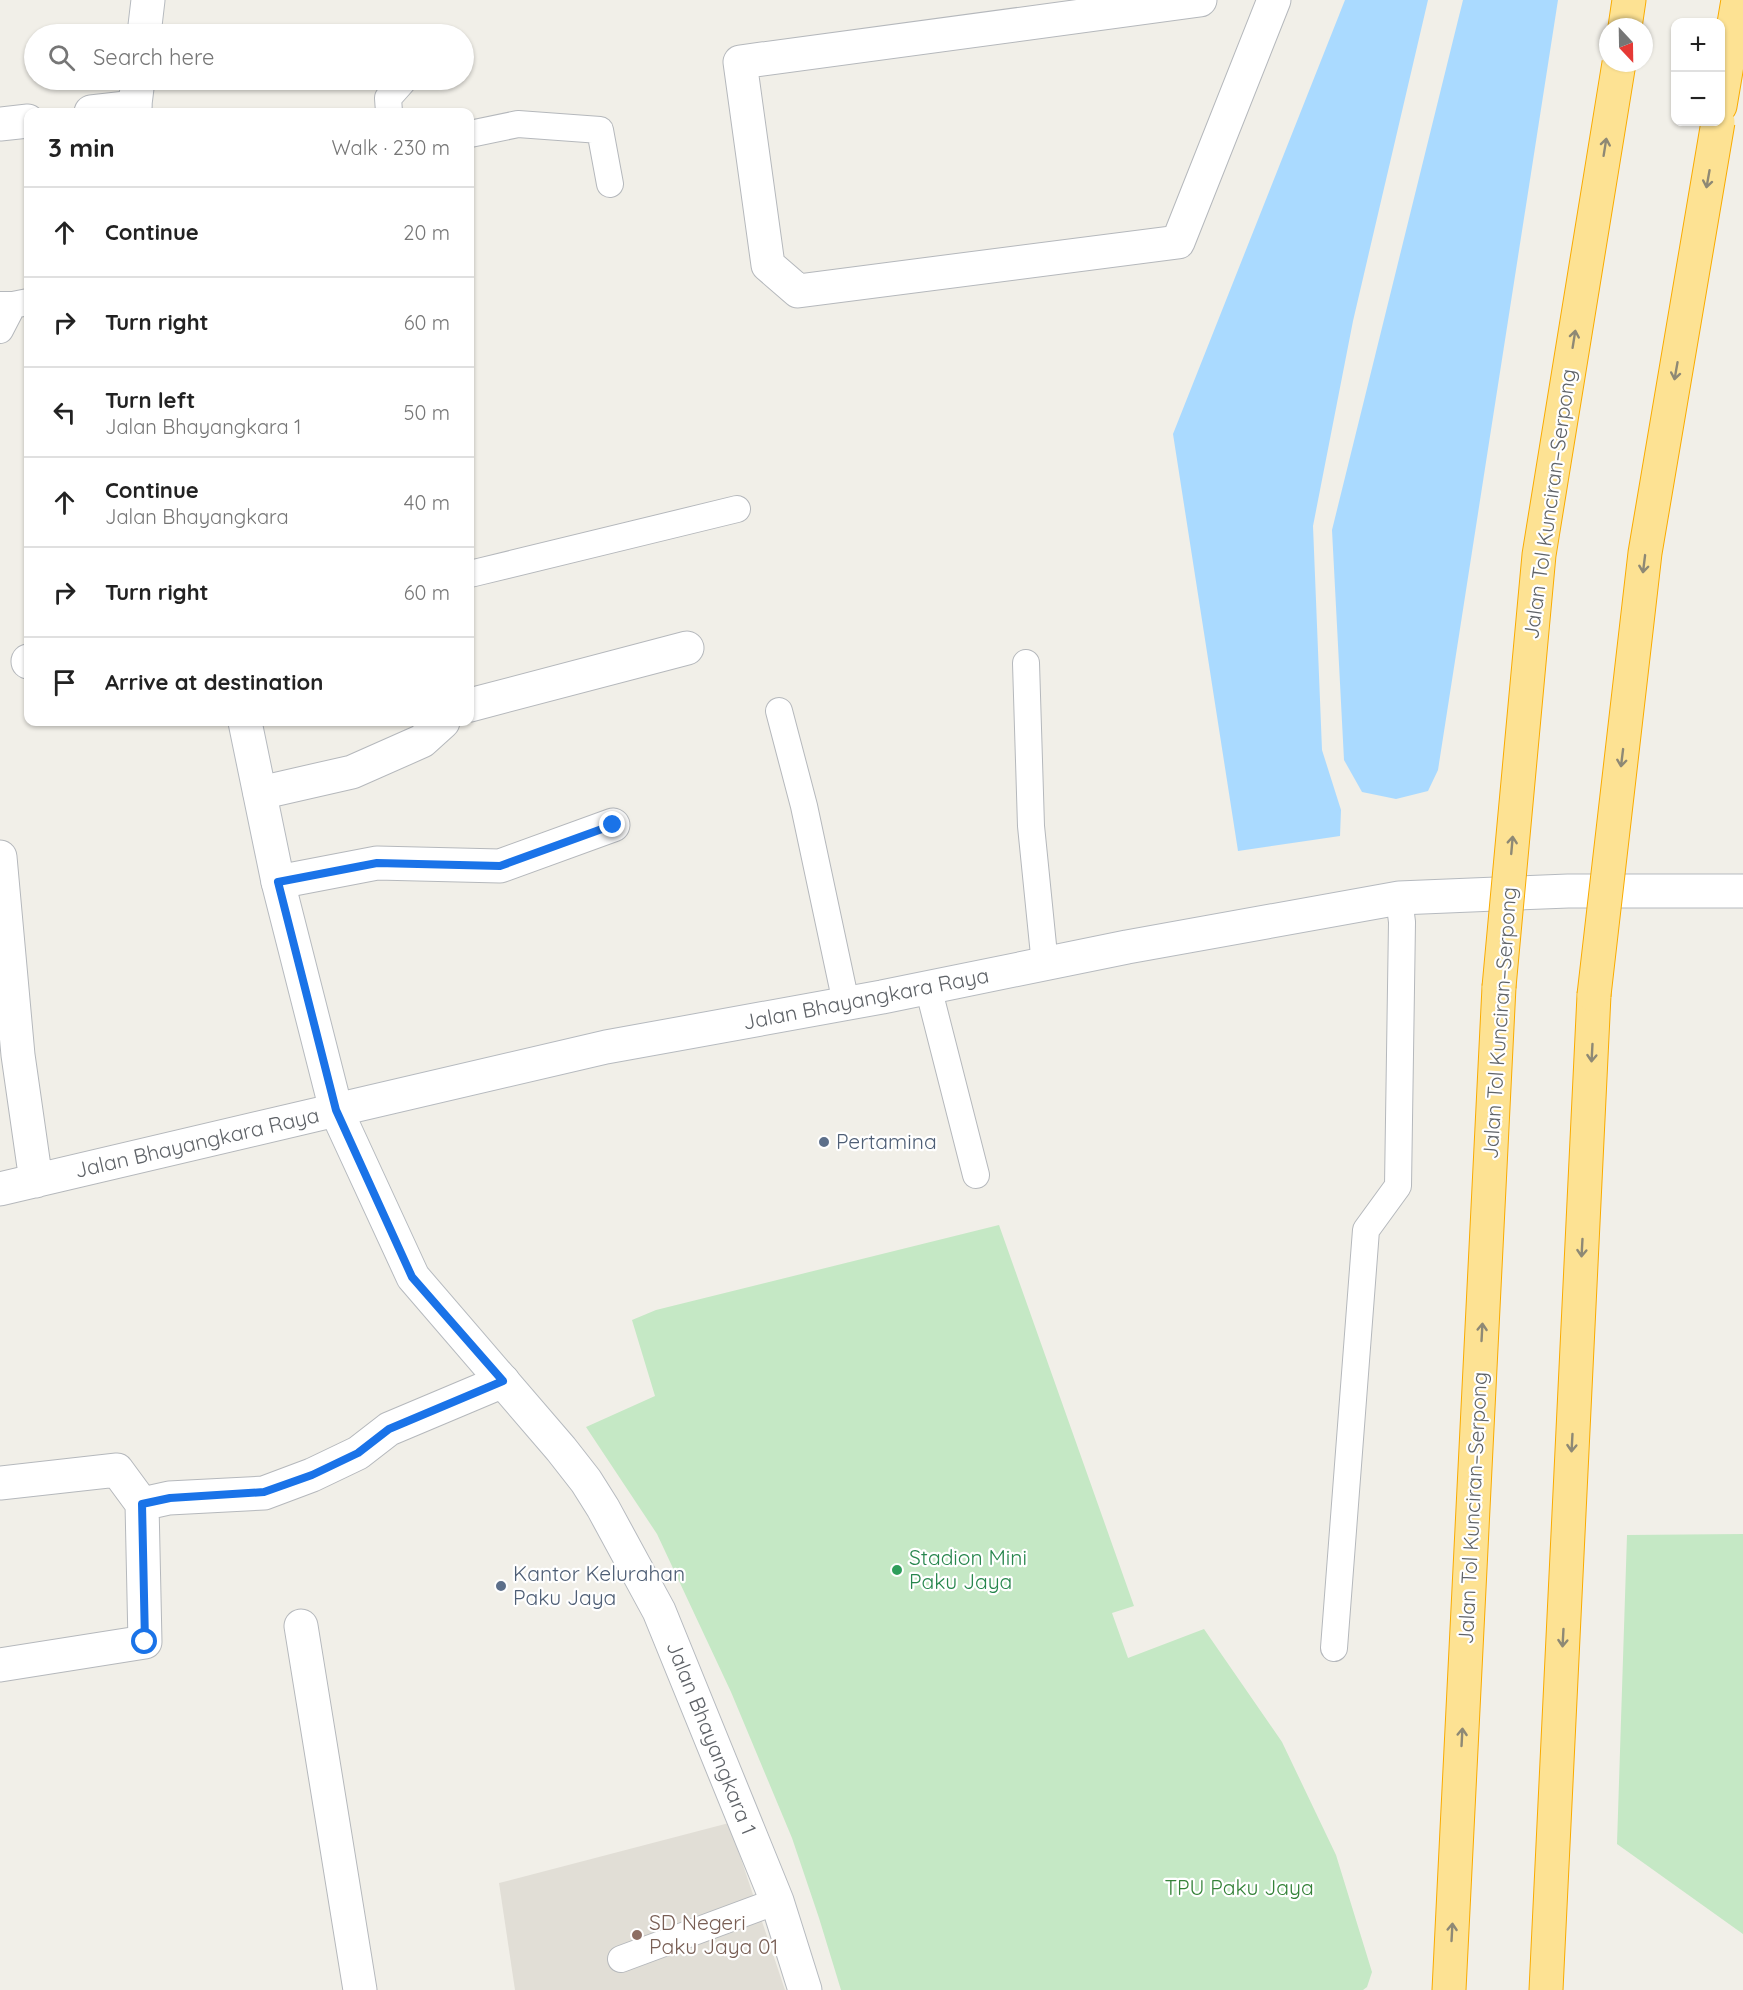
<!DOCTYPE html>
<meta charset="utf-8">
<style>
body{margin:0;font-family:Quicksand,sans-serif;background:#f6f6f6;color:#222}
.controls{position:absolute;right:18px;top:18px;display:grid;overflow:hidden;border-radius:12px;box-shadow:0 2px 4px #0004}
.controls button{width:54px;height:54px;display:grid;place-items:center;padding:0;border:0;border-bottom:2px solid #e0e0e0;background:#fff;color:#222;font:30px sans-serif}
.compass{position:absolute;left:1599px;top:18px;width:54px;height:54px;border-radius:50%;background:#fff;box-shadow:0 2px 4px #0004;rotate:158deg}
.stop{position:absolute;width:18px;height:18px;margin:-14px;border:4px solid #1a73e8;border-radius:50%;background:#fff}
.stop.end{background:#1a73e8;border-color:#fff;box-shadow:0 2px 6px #0008}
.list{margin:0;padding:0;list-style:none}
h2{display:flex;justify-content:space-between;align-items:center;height:78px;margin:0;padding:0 24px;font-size:26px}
h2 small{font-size:20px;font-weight:400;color:#767676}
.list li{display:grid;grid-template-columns:39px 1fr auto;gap:18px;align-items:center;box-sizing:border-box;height:90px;padding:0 24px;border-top:2px solid #e0e0e0}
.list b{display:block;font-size:22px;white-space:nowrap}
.list p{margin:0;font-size:20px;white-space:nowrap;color:#767676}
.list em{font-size:20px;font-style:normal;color:#767676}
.icon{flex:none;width:33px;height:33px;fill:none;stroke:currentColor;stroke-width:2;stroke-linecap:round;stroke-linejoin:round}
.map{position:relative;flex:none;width:1743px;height:1990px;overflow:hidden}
.search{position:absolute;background:#fff;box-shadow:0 2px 4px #0004;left:24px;top:24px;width:450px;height:66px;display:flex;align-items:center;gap:15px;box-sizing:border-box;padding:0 21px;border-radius:33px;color:#767676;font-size:22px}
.panel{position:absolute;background:#fff;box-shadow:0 2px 4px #0004;left:24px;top:108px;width:450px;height:618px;border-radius:12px}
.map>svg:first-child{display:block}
.education{fill:#e1ded6}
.green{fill:#c5e8c5}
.water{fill:#aadaff}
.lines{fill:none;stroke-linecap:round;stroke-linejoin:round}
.lane-casing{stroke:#b5b8bc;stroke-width:28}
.street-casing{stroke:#b5b8bc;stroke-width:35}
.secondary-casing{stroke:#b6babf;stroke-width:35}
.highway-casing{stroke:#f9ab00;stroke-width:35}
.lane{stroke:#fff;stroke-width:26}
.street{stroke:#fff;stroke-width:33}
.secondary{stroke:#fff;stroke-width:33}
.highway{stroke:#fde293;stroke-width:33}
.highway-bridge-casing{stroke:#f9ab00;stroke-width:35;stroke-linecap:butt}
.highway-bridge{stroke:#fde293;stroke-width:33}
.oneway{stroke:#8e8975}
.route{stroke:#1a73e8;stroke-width:8}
.service-dot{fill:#5c6f8a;stroke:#fff;stroke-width:2}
.leisure-dot{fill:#2e9e5b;stroke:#fff;stroke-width:2}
.education-dot{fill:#8d6e63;stroke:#fff;stroke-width:2}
.labels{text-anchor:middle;stroke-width:4.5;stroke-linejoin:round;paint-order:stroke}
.street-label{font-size:21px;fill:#5f6368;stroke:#fff}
.service-label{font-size:21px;fill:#4e5e75;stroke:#fff;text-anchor:start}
.leisure-label{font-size:21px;fill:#27864d;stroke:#fff;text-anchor:start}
.park-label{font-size:21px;fill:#348238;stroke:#fff}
.education-label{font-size:21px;fill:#785e54;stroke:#fff;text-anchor:start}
</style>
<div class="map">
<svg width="1743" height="1990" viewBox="0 0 1743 1990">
<rect width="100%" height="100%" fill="#f1efe8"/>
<!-- education -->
<path class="education" d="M729,1823L785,1990H515L499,1883Z"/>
<!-- green -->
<path class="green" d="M999,1225L1134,1606L1112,1613L1128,1658L1204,1629L1282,1742L1336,1855L1372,1972L1367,1987L1363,1990H841L819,1918L792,1838L731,1692L657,1534L586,1427L655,1396L632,1320L656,1310Z
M1743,1534V1934L1617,1844L1627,1535Z"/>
<!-- water -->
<path class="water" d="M1345,0H1428L1353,321L1313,526L1322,750L1341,810L1340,836L1238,851L1173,434Z
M1463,0H1558L1438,770L1428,791L1396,799L1362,792L1344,760L1332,530Z"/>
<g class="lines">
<!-- lane casing -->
<g class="lane-casing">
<path id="lane" d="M389,112L388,98L404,80
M470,134L518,124L600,130L610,184
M0,305H13L28,302
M0,330L13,305
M470,574L737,509
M1026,663L1031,826L1045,965
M779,711L804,806L846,1003
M928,987L976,1175
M1334,1648L1366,1230L1398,1186L1402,922L1399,898
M621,1959L777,1901"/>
</g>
<!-- street casing -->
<g class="street-casing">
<path id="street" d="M1200,0L740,62L768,265L798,291L1178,242L1274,0
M91,112L135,107
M0,124L28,121
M28,662V661
M470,705L687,648
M260,793L352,772L422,741L443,722
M0,857L18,1055L36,1181
M278,882L377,863L500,866L613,825
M0,1189L336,1110
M0,1483L117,1470L142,1504L145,1642L0,1665
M142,1504L169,1498L264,1493L312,1475L358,1453L389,1429L503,1381
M301,1626L360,1990"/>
</g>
<!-- secondary casing -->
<g class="secondary-casing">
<path id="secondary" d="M144,34L148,0
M134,112L138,80
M245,722L278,882L336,1110L413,1277L561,1449L586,1481L603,1508L659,1611L777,1901L805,1990
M336,1110L606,1047L882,997L1127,947L1399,898L1568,891H1743"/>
</g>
<!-- highway casing -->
<g class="highway-casing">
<path id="highway" d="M1625,27L1629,0
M1720,106L1738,0
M1449,1990L1499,987
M1546,1990L1594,995"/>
</g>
<!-- lane -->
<use href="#lane" class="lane"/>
<!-- street -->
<use href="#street" class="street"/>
<!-- secondary -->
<use href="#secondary" class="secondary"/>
<!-- highway -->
<use href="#highway" class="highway"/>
<!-- highway-bridge casing -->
<g class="highway-bridge-casing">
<path id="highway-bridge" d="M1499,987L1539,555L1619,63
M1594,995L1645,553L1718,122"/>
</g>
<!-- highway-bridge -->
<use href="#highway-bridge" class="highway-bridge"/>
</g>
<!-- one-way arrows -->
<defs><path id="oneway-shaft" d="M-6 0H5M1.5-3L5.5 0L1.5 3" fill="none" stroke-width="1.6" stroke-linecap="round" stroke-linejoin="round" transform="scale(1.5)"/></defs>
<g class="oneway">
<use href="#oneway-shaft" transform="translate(1605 147) rotate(-81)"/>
<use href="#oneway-shaft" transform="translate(1708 179) rotate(100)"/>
<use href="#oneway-shaft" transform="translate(1574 339) rotate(-81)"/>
<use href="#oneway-shaft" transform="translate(1676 371) rotate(100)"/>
<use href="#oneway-shaft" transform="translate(1644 564) rotate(97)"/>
<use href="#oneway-shaft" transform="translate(1622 758) rotate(97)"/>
<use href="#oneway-shaft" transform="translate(1512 845) rotate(-85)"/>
<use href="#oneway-shaft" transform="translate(1592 1053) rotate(93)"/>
<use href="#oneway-shaft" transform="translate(1582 1248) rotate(93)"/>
<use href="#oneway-shaft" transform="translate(1482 1332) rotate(-87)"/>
<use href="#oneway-shaft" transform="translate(1572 1443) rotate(93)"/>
<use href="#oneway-shaft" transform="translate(1563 1638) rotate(93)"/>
<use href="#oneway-shaft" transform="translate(1462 1737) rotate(-87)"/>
<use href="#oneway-shaft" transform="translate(1452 1932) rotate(-87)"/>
</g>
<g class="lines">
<!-- route -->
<path class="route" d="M145,1642L142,1504L170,1498L264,1492L312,1475L358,1453L389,1429L503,1381L412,1277L336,1110L278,882L377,863L500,866L613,825"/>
</g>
<!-- markers -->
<g class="service-dot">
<circle cx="824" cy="1142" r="6"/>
<circle cx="501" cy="1586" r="6"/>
</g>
<circle class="leisure-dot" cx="897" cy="1570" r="6"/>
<circle class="education-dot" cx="637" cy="1935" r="6"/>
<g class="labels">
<!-- street labels -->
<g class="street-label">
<text transform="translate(1550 504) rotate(-82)" y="7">Jalan Tol Kunciran–Serpong</text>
<text transform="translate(866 999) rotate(-11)" y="7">Jalan Bhayangkara Raya</text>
<text transform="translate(1500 1023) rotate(-86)" y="7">Jalan Tol Kunciran–Serpong</text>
<text transform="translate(197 1143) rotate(-13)" y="7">Jalan Bhayangkara Raya</text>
<text transform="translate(1473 1508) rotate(-87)" y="7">Jalan Tol Kunciran–Serpong</text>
<text transform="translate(711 1738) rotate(68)" y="7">Jalan Bhayangkara 1</text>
</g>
<!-- service labels -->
<g class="service-label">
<text x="836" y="1149">Pertamina</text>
<text x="513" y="1581">Kantor Kelurahan<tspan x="513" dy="24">Paku Jaya</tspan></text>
</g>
<!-- leisure labels -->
<g class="leisure-label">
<text x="909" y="1565">Stadion Mini<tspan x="909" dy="24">Paku Jaya</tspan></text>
</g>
<!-- park labels -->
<g class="park-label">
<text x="1239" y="1895">TPU Paku Jaya</text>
</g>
<!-- education labels -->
<g class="education-label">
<text x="649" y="1930">SD Negeri<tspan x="649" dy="24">Paku Jaya 01</tspan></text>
</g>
</g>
</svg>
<div class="controls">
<button>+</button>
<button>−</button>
</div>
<svg class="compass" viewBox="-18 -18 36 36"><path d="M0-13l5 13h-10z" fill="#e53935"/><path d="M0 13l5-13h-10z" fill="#767676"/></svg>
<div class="stop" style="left:145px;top:1642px"></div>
<div class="stop end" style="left:613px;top:825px"></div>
<div class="search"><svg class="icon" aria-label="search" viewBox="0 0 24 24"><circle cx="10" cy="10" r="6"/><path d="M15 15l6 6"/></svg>Search here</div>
<section class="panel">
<h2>3 min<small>Walk · 230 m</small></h2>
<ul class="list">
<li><svg class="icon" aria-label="ahead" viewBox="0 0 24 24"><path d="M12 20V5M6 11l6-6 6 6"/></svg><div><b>Continue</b></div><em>20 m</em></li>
<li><svg class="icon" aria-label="right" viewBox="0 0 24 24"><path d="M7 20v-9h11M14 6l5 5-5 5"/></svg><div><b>Turn right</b></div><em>60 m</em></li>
<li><svg class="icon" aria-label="left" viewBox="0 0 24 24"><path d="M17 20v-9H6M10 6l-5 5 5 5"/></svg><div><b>Turn left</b><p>Jalan Bhayangkara 1</p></div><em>50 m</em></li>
<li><svg class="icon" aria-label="ahead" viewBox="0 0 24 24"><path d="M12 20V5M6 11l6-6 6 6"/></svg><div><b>Continue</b><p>Jalan Bhayangkara</p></div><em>40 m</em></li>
<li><svg class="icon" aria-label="right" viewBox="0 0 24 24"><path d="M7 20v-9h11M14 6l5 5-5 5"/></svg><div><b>Turn right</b></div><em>60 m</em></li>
<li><svg class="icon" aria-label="arrive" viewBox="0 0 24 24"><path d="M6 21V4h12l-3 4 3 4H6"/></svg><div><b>Arrive at destination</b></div></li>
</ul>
</section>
</div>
